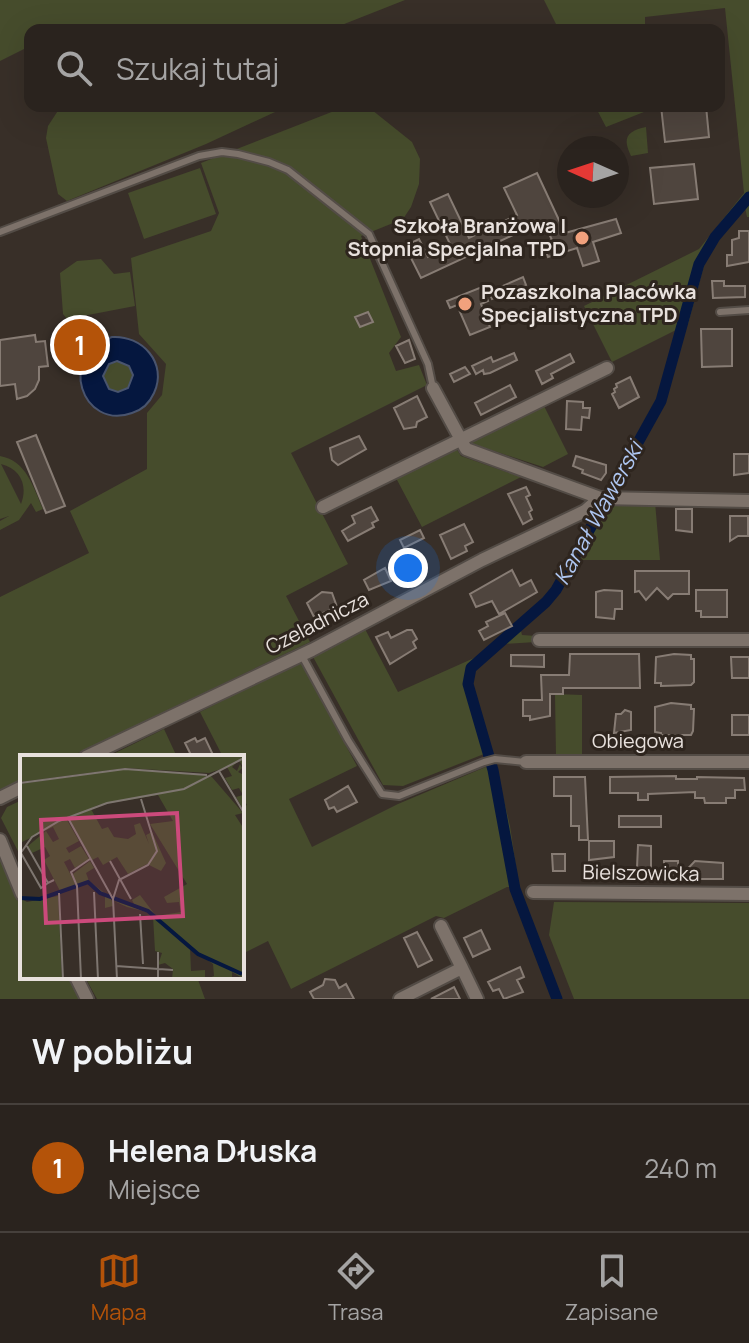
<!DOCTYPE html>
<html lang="pl">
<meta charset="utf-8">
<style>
body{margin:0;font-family:Manrope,sans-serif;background:#322b27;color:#f1f3f6}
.compass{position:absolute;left:557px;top:136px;width:72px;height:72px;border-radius:50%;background:#2a231e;box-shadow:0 8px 32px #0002;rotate:273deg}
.you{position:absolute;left:408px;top:568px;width:28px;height:28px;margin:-20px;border:6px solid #fff;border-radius:50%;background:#1a73e8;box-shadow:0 0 0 12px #1a73e833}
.badge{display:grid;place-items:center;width:52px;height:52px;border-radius:50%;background:#b45309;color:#fff;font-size:26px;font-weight:700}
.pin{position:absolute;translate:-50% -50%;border:4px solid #fff;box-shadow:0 2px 8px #0006}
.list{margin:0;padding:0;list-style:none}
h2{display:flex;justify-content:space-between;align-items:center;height:104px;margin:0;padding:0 32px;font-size:34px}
h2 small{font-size:26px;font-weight:400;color:#a5a4a4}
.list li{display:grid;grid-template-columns:52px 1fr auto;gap:24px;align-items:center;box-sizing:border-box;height:128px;padding:0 32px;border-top:2px solid #46403c}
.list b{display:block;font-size:30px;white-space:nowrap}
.list p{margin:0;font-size:26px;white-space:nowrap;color:#a5a4a4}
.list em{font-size:26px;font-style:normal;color:#a5a4a4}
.icon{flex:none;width:44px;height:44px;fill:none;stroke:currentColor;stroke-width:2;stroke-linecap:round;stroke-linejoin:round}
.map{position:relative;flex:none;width:749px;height:999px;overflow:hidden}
.search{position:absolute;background:#2a231e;box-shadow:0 8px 32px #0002;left:24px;right:24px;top:24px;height:88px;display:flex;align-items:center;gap:20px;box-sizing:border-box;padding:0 28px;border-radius:16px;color:#a5a4a4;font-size:30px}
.sheet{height:232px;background:#2a231e}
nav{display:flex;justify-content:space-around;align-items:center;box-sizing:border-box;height:112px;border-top:2px solid #46403c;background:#2a231e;font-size:22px;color:#a5a4a4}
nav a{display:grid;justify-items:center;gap:4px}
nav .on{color:#b45309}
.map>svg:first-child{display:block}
.green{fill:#464c2c;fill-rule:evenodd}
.water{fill:#05173f;stroke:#49546e;stroke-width:2;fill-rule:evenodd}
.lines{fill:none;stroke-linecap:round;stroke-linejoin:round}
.canal{stroke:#05173f;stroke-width:11}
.building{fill:#4f453e;stroke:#877c74;stroke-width:2}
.service-casing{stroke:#534c46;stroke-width:10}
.minor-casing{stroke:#534c46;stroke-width:16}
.service{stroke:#7d726a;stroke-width:6}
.minor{stroke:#7d726a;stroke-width:12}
.poi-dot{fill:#f1a17d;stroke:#2e251e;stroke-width:3}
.labels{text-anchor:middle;stroke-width:6;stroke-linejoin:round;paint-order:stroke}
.poi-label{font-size:20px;font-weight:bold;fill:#e8e1dd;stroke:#2e251e;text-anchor:end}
.street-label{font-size:20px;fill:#e8e1dd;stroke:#2e251e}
.water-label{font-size:22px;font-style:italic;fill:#aec6f1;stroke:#2e251e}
.inset-river{fill:none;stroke:#05173f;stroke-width:4}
.inset-road{fill:none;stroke:#7e7670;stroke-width:2}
.view{fill:#cc4a7c;fill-opacity:0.15;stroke:#cc4a7c;stroke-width:4}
.inset-edge{fill:none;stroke:#e8e1dd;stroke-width:4}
</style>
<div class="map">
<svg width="749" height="999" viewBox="0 0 749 999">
<rect width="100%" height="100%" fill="#382f28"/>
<!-- green -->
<path class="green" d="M0,0H405L329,30H30V46L0,61Z
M544,0H749V217H747L745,207L723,230L706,259L688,324L612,362L584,306L699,249L744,193L725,8L645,17V30H559Z
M61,106H288L206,144L67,201L58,194L46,138L48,126Z
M347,106H367L412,142L420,159L419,184L411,207L403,219L361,236L401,337L389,353L396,371L419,365L427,385L291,453L348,564L286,596L310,642L70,757H22V780L0,790V597L89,553L70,511L147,469V413L162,395L166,364L139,334L131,258L211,231L219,213L201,163Z
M595,106H649V110L606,127Z
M646,127L648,153L631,156C622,138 627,131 646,127Z
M200,168L216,214L144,239L128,193Z
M101,259L114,274L130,272L135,306L67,319L63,314L60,273L77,261Z
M685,332L664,405L614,493L606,490L658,396L675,337Z
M103 377a15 15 0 1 1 30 0a15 15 0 1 1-30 0Z
M543,404L568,454L543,467L473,444L471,440Z
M456,448L461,456L521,477L422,527L396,478Z
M0,456C27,461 33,487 43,509L36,512L31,503L19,520L0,530V521L9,516L0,519ZM1,464C21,469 28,486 21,504Z
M609,502H655L660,560H579L549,605L521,631L522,635L536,636V642L503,644L473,673V689L493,756L486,758L484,754L403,786L383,785L312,655L365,629L398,692L483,654L513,627L553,588L594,514L605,509Z
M300,661L357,766L289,799L312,847L398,804L495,763L510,826L519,887H507L444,918L436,916L291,989L268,941L242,954V808L247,805L242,796V757H223L200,712Z
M555,694L582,695V756H556Z
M164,729L177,757H107Z
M22,800V859L1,818L7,807Z
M0,856L22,911V977H69L82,999H0Z
M554,902L749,903V999H574L549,935Z
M85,977H197L205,999H97Z"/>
<!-- water -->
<path class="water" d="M112,337C142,335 168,363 154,393C150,402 142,410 132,413C82,431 56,355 112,337ZM117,361L129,366L133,375L128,388L118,392L109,389L103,376L109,364Z"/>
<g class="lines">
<!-- canal -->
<path class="canal" d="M557,999L515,889L493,770L468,684L471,668L546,602L556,590L661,401L699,264L715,237L749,197"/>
</g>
<!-- building -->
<path class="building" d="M661,106H706L709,137L665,142Z
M694,164L698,199L654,204L650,168Z
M537,173L565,233L616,219L621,233L593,242L599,261L583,266L577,248L548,257L543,243L552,240L543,221L421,278L405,246L419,239L428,257L451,246L430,202L448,194L469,238L517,215L504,188Z
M739,231H749V262L727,266V255H732V240L739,238Z
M523,277L526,285L492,299L489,292Z
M712,281H724V286H745V297L713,298Z
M482,287L488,301L481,304L490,327L470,335L457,305L450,308L447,301Z
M368,312L373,322L360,327L355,317Z
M701,329H732V366L702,367Z
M35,335L36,342L45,341L48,366L39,367V380L35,389L27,396L17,399L15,384L0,386V340Z
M409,340L415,359L405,363L396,346Z
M514,353L517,360L490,373L484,374L483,370L476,374L472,366L491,357L493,362Z
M570,354L574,362L551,374L553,378L542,384L536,371Z
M465,367L470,374L454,382L450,374Z
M630,377L639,397L619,408L612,394L615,392L614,389L617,387L616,384Z
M510,385L516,397L481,415L475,403Z
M417,396L427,417L417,422L416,427L404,429L394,408Z
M567,401L583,402V408H590L589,418L582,417L581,430L566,429Z
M36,435L65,506L46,513L17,442Z
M359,436L366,449L338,465L332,460L330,448Z
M734,454H749V473L734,475Z
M576,456L606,465V473L601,480L582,473L583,470L573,466Z
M526,487L530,495L526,497L532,510L529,512L532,519L523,524L508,494Z
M371,507L378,520L372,523L374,527L348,541L342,531L355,523L352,516Z
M676,509H692V532L676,530Z
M730,516H748V536H738L730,541Z
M464,524L473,542L465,546L467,551L451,559L440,535Z
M420,530L424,538L404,548L400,540Z
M385,568L391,581L369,590L364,580Z
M512,570L520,586L531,580L537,592L499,614L492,601L476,607L470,594Z
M635,571H689V594H673L668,599L657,588L646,600L639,591L635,592Z
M604,590L622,591V609H615L614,619L596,617V592Z
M696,590H727V617H701V611H696Z
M322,592L332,593L337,607L314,617L307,603Z
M505,613L512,626L484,640L479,631L488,626L486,622Z
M407,630H412L417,639L413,642L416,648L390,664L376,637L388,632L391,638Z
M570,654H639L640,688H563V694H550V716L530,720V716H523V700H542L541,675H569Z
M674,654L691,655V659H694V682L691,685L661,686V683H655L656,657Z
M511,655H544V667L511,666Z
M731,657H749V678H732Z
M671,703L691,705V709H694L693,731L691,735H661V733L655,732V707Z
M625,710L631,712V730L614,733L616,714H621Z
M732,715H749V735H732Z
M195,738L197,742L205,738L214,757H192L185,743Z
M676,776V779H697V777L744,778L745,790H735V798H726V803H705L704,798H695V792L648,794V800H638V793H610V777Z
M554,777H585L588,840H579V826H571V796H554Z
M348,786L357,802L337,812L334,807L329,809L325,800Z
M619,816H661V827H619Z
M589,841H614V857L589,860Z
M638,845L651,846V868H637Z
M552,854H565V871H553Z
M664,861H678V879H664Z
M695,861L723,863V879H678Z
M481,930L490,949L473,957L464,938Z
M417,932L432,960L418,967L404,938Z
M520,967L524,977L517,980L523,992L504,999L499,989L493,991L488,982Z
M325,979L335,980L339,988L346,984L354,999H314L310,992L323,985Z
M454,987L460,999H431Z"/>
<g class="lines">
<!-- service casing -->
<g class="service-casing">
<path id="service" d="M0,232L199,156L222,152L238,154L269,162L288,170L369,234L428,364L433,388
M720,312L749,310
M301,654L348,740L382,794L399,796L484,762L495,759L525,762"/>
</g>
<!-- minor casing -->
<g class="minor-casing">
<path id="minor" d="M433,388L466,449L600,498
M323,507L607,368
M539,640H749
M86,757L312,650L482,560L585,511L600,498L749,501
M526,762H749
M0,798L22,787
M0,840L22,894
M533,892L749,894
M462,968L477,999
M76,977L87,999
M400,999L462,968L441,926"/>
</g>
<!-- service -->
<use href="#service" class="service"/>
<!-- minor -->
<use href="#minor" class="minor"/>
</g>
<!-- markers -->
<g class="poi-dot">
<circle cx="582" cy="238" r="8"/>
<circle cx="465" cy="304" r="8"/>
</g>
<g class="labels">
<!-- poi labels -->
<g class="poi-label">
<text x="566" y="233">Szkoła Branżowa I<tspan x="566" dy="23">Stopnia Specjalna TPD</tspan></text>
<text x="481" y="299" text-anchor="start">Pozaszkolna Placówka<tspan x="481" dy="23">Specjalistyczna TPD</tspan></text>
</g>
<!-- street labels -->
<g class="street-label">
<text transform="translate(317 623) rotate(-27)" y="7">Czeladnicza</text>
<text x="638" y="748">Obiegowa</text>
<text transform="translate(641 873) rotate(1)" y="7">Bielszowicka</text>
</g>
<!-- water labels -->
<g class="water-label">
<text transform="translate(598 513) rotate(-61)" y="8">Kanał Wawerski</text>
</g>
</g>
<!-- overview -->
<g transform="translate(20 755)">
<rect width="224" height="224" fill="#382f28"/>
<path d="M0,0H224V14L219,5L212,12L217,16L220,9L222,13L218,17L224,20V56L216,42L223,40L219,33L212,35L205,23L212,21L207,12L189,18L106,13L0,27ZM105,14L191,21L223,58L215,60L224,74V224L212,217V224H186L194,221L193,209L170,192L171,216L185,215V222L152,224L153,214L145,208L138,210L142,198L135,196L133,161L127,157L107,152L94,146L116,153L112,145L120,140L136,161L161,157L159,147L147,148L144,142L167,129L130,69L153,66L138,40L78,50L0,88V29ZM71,54L82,74L88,72L94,82L108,84L116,79L114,70L120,68L129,89L126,80L132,77L146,108L141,116L127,109L108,119L97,102L83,110L78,102L72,105L49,64ZM47,65L59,86L46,93L49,98L61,91L69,104L55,113L50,104L44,107L56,130L53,119L70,106L74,113L66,118L69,126L91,143L93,151L85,153V141L68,128L40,136L24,105L30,101L25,92L12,98L8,91L26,76L33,87L39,84L33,72ZM38,141L42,224H0V143L7,147Z" fill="#464c2c"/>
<path class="inset-river" d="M0,143L20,144L68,127L80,138L128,156L178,199L222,219"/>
<path class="inset-road" d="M199,16L224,58M0,28L105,14L187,20M48,63L93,144L97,224M7,91L28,128L34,125M1,98L21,133L28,128M0,99L12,82L39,66L87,48L164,34L224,3M90,106L111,144M74,137L78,224M39,138L43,224M93,144L99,125L128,110L137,96L121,44M120,159L123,209M138,197V224M96,211L153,215M61,224L57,131L51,117L70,104"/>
<path class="view" d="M157,58L163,161L26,168L21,65Z"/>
<rect width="224" height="224" class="inset-edge"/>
</g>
</svg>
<svg class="compass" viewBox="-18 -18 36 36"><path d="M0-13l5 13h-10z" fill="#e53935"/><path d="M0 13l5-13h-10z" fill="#a5a4a4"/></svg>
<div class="you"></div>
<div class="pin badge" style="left:80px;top:345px">1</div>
<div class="search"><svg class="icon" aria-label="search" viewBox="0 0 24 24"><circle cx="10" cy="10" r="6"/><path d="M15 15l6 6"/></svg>Szukaj tutaj</div>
</div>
<section class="sheet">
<h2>W pobliżu<small></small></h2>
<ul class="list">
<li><span class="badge">1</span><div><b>Helena Dłuska</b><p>Miejsce</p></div><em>240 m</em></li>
</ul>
</section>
<nav>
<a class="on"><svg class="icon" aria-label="map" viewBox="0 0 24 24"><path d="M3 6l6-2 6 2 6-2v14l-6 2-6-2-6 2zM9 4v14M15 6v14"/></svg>Mapa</a>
<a><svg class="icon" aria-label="directions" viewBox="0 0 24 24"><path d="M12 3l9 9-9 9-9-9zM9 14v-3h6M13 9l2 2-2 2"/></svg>Trasa</a>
<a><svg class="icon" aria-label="saved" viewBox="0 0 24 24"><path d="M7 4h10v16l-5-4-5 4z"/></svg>Zapisane</a>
</nav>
